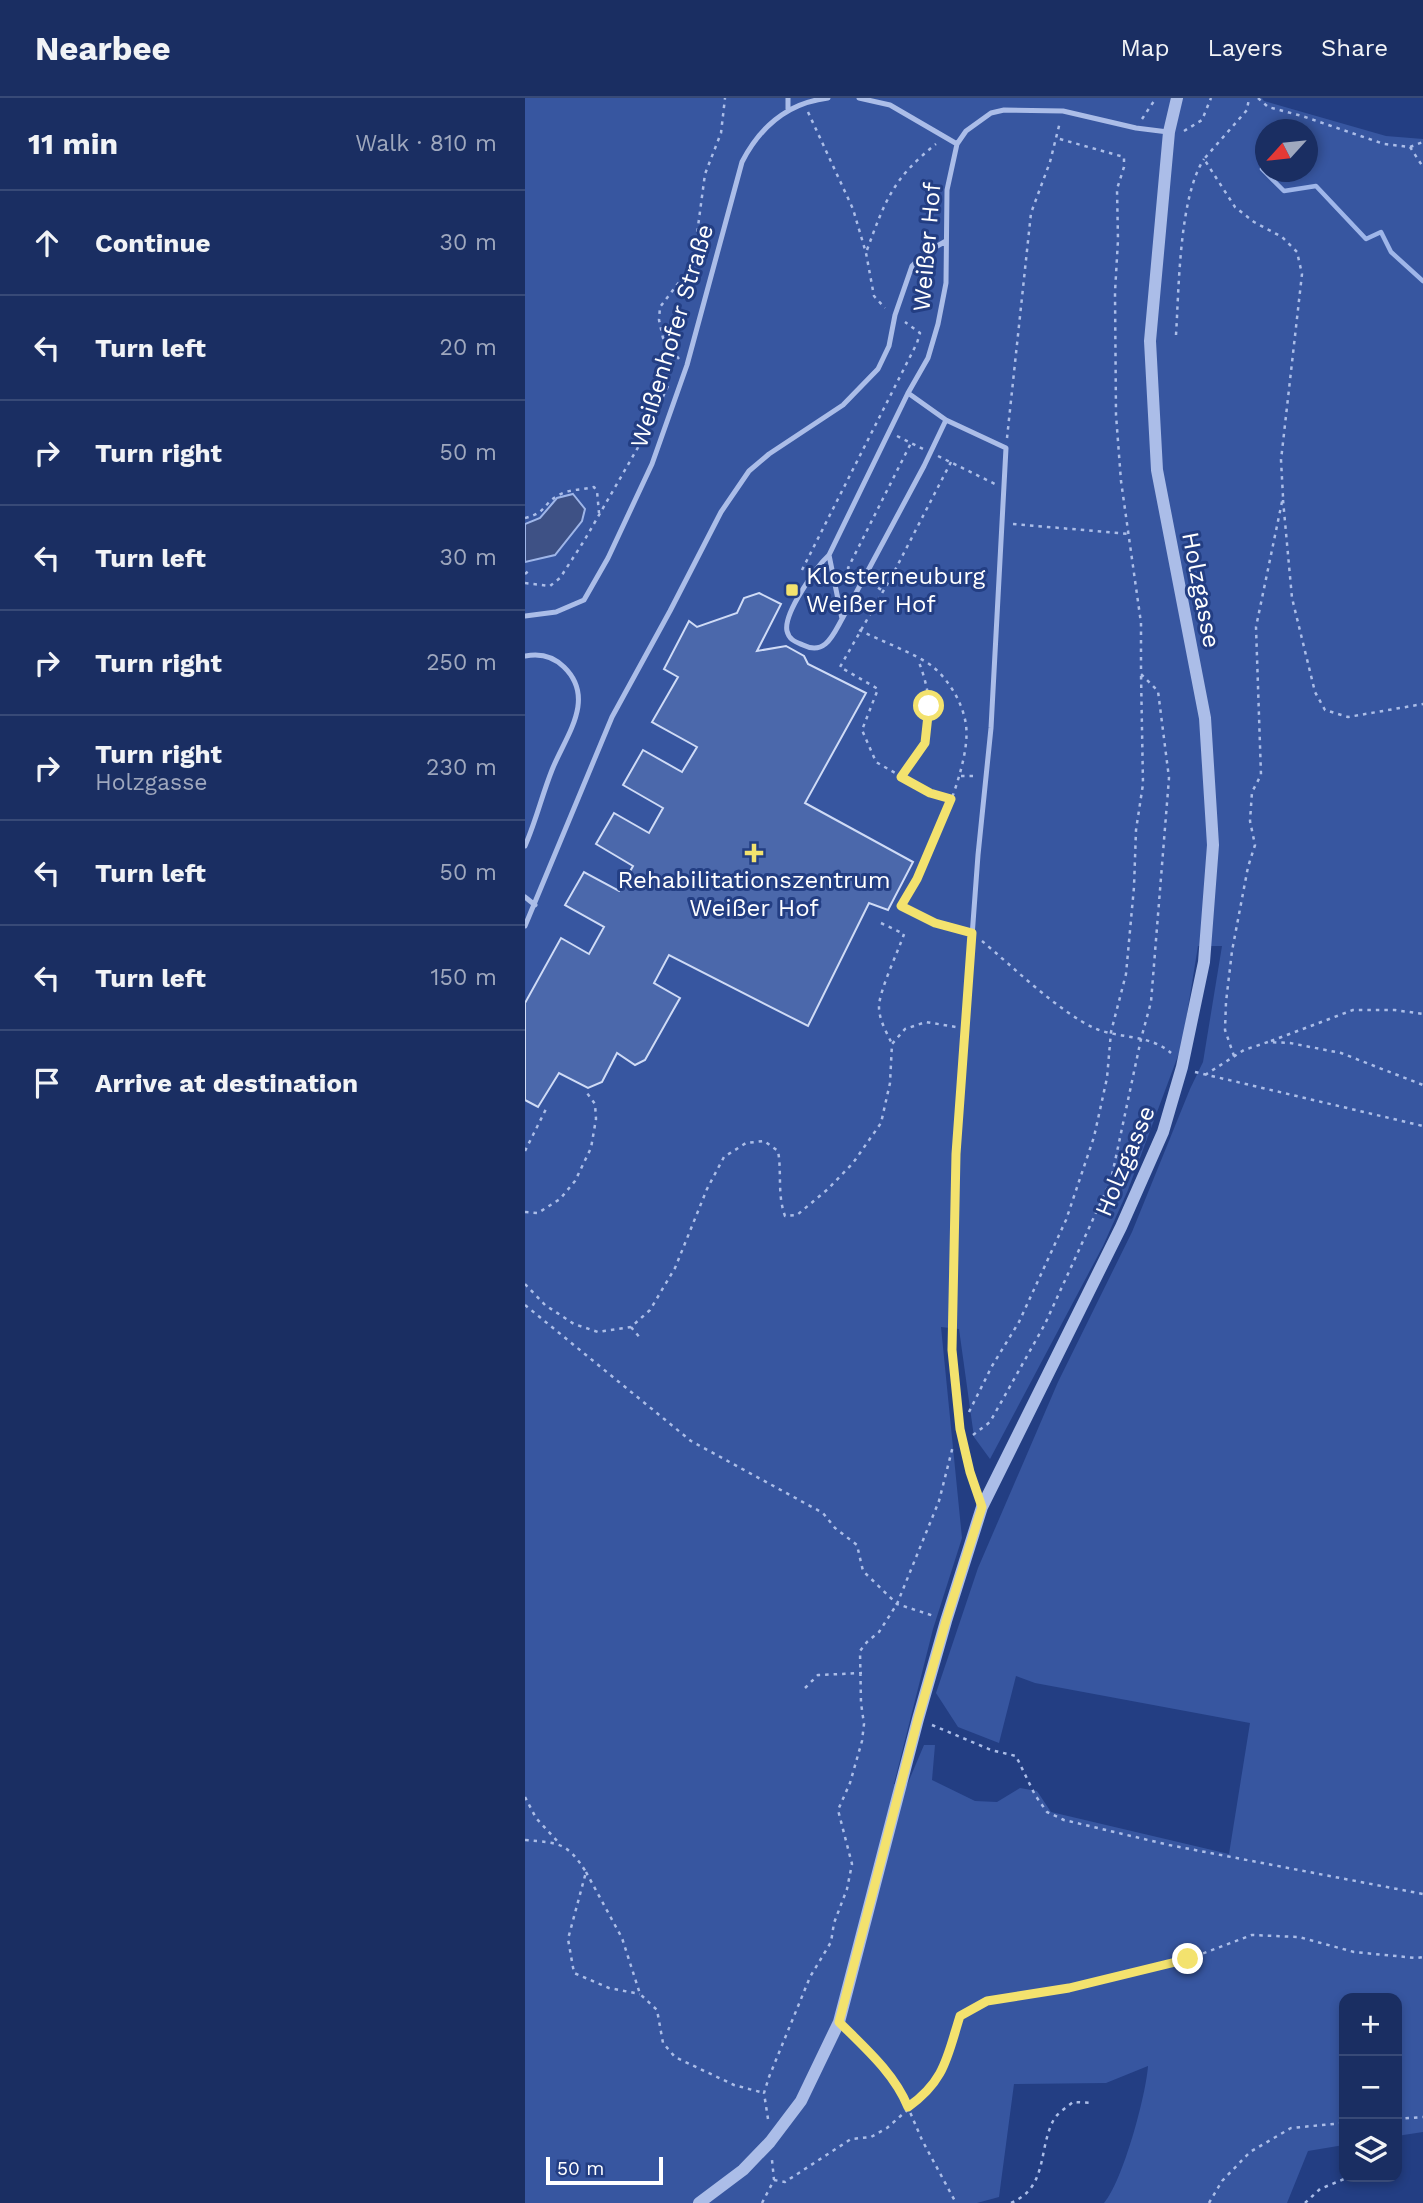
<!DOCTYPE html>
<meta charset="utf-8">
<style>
body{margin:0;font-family:"Work Sans",sans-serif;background:#233668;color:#f1f3f6}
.controls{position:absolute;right:21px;bottom:21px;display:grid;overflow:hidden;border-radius:14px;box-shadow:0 4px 10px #0003}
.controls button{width:63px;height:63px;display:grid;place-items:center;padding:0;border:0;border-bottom:2px solid #384a77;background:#1a2e62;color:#f1f3f6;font:35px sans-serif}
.compass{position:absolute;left:730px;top:21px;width:63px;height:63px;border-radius:50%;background:#1a2e62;box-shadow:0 4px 10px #0003;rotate:243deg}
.scale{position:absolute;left:21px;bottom:18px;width:117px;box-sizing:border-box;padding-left:7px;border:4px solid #fff;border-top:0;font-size:19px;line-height:24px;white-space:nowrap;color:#fff;-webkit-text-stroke:5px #233e83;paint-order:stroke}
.stop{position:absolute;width:21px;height:21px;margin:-16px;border:5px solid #f3e26e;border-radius:50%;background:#fff}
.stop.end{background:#f3e26e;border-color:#fff;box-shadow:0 2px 7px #0008}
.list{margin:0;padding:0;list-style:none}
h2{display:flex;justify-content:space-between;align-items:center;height:91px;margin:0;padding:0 28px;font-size:30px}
h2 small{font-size:23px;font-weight:400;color:#9fa8be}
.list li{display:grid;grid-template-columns:46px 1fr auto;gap:21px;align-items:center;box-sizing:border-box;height:105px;padding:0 28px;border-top:2px solid #384a77}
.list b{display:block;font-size:26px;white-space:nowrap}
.list p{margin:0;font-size:23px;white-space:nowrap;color:#9fa8be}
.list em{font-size:23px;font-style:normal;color:#9fa8be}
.icon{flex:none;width:38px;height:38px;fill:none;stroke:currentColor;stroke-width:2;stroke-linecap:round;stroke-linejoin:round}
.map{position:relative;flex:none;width:898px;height:2105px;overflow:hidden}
header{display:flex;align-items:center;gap:42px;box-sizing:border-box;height:98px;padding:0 35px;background:#1a2e62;border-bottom:2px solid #384a77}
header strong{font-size:33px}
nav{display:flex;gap:38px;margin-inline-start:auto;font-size:24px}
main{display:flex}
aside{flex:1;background:#1a2e62}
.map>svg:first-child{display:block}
.green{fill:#3756a0;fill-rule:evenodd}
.water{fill:#3e5185;stroke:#9fb6e9;stroke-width:2}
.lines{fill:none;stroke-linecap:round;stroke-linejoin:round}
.stream{stroke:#9fb6e9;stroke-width:4.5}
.building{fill:#4b68ab;stroke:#cfdbf6;stroke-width:2}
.path{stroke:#abbde8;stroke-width:2.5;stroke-dasharray:3.5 5;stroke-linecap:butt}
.service{stroke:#abbde8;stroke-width:5}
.tertiary{stroke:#abbde8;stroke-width:12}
.route{stroke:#f3e26e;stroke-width:9}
.poi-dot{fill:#f3e26e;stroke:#233e83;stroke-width:2.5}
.labels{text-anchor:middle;stroke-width:6;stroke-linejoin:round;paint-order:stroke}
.street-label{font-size:24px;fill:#fff;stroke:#233e83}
.poi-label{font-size:24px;fill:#fff;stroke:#233e83;text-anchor:start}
</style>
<header>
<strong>Nearbee</strong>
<nav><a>Map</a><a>Layers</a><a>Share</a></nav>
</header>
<main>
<aside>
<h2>11 min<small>Walk · 810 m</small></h2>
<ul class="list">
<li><svg class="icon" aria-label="ahead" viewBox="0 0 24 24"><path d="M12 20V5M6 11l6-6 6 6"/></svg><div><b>Continue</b></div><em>30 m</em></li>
<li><svg class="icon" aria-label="left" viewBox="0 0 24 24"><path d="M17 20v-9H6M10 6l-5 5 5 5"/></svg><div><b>Turn left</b></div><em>20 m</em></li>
<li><svg class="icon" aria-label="right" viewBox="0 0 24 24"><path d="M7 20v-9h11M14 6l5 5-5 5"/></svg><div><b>Turn right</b></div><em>50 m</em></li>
<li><svg class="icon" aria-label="left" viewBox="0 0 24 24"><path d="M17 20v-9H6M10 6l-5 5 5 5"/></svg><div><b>Turn left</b></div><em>30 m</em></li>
<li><svg class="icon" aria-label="right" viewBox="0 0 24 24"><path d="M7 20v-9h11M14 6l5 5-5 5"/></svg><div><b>Turn right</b></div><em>250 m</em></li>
<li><svg class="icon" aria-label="right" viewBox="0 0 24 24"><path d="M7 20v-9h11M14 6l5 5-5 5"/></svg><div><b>Turn right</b><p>Holzgasse</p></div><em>230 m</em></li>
<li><svg class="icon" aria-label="left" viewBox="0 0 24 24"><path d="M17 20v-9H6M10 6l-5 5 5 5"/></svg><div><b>Turn left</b></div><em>50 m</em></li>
<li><svg class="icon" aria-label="left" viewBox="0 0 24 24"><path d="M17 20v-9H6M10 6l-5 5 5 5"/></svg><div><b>Turn left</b></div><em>150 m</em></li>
<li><svg class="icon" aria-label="arrive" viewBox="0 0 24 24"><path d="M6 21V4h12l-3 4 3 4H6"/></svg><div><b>Arrive at destination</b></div></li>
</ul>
</aside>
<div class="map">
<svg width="898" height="2105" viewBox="0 0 898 2105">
<rect width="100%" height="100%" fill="#233e83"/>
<!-- green -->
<path class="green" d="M0,0H737L739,3L861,38L898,41V2034L872,2038V1900H819V2047L783,2053L762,2105H579C598,2083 621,1997 623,1968L581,1985L489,1986L474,2099L452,2105H0V464L30,457L57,424L32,400L15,420L0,426ZM740,32H782V74H740ZM673,848H697L678,964L665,991L607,1134L533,1284L453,1470L411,1595L433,1629L474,1645L491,1578L510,1585L725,1625L704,1756L526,1714L512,1693L495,1690L472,1704L450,1703L407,1682L410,1647H399L382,1687L369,1686L408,1531L437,1440L416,1229L434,1231L449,1339L465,1361L578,1148L603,1092L657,947Z"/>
<!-- water -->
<path class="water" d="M48,396L60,411L57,423L30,457L0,464V426L15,420L32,400Z"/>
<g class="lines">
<!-- stream -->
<path class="stream" d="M737,71L759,93L791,88L841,141L856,134L866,154L898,183"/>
</g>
<!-- building -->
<path class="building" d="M234,495L256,506L232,553L261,548L279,558L283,566L341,595L280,705L388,764L363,812L344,805L283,928L144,857L129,885L155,900L120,962L110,967L92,955L77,984L63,990L34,975L13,1009L0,1002V905L36,840L64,856L79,829L40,807L59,774L94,793L108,768L71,746L89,715L124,735L138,710L98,687L118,652L157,674L172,649L127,624L153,579L139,571L164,523L172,529L212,515L219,500Z"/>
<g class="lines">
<!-- path -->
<path class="path" d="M733,0L743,9L777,18L859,46L885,49L898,44
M283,14L328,111L341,155L349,198L360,210
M617,21L631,0
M659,33L677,22L686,0
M885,49L898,69
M342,152C360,103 368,80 411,46
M651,237C654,191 654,99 679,61
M154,261L138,240L134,222L135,209L168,166L180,76L196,35L200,0
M372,338L398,351
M482,340L506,115L525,64L535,24
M413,358L470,386
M426,364L368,476L315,569L353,591L337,632L351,664L405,695L426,701
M758,402L767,500L790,594L800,612L823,619L898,606
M0,420C22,415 18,405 34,397C44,391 57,392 69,389L72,393L74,415
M488,426L605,436
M277,472L392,245L395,235L380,224
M0,476L6,471
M331,476L323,470L386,345
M0,485L25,488L35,480L59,443L119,339L143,288
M346,485L358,493
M334,532C354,542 391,556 407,568C424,582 438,605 441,627C447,673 399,767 376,808L410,825L439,833
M436,678H450
M376,679C384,668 397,655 401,643C409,618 403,586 393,562
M356,825L379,836C373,854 354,893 354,909C354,922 362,935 367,946
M457,843C488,869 533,913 569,930C594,941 625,936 646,955
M746,943L828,912H870L898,916
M709,958L700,932L701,904L707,853L723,769L730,747L725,723L727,694L736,677L731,529L758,399L756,362L777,176L772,154L757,139L729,124L710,109L679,61L722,12L724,0
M670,974L898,1028
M680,977L719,952L743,944L765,945L816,955L898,987
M0,1053L21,1011
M0,1114L13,1115L35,1101L50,1083L66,1050L71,1021L70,1006L62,995
M0,1186L20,1207L49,1226L73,1234L106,1229L125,1212L150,1170L182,1091L199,1059L221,1045L239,1043L253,1053C257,1075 252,1096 260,1118L272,1117L303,1091L328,1065L356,1025L365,985L367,946L380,931L401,924L431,929
M0,1207L166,1343L298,1415L310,1430L332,1447L338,1473L372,1506L409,1518
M106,1229L116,1241
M444,1314L467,1268L494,1224L541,1122L569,1039L582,980L586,934L601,876L609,789L611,732L618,686L616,576
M448,1337L465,1324L520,1226L586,1082L616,941L626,904L644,680L633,593L616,576V525L596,383L591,317L590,194L593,142L592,91L599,69V59L531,40
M280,1590L293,1577L337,1575
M407,1627L466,1652L491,1658L510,1697L522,1714L539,1722L644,1747L898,1796
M0,1699L11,1720L34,1745
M0,1742C34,1745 42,1744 61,1774L43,1841L49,1875L84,1890L115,1896
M61,1774L97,1840L115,1896L132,1912L138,1945L150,1959L209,1987L239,1995
M325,1934L353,1963L376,1993L397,2042L431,2105
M243,2021L239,1995L244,1979L285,1879L306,1844L309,1825L322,1791L327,1766L313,1712L325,1685L337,1643L339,1626L336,1605L335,1553L342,1544L354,1534L372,1506L414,1403L428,1348
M872,2021L898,2019
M249,2082L260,2084L326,2041L346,2039L362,2030L397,1999L418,1972L435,1918L462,1903L544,1890L663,1861L727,1837L774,1839L829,1854L891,1860L898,1859
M237,2105L249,2082L247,2062
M486,2105C523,2089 513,2053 528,2023C531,2016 542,2009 548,2004L568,2005
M684,2105L697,2083L725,2054L766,2030L819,2025
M780,2105L795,2091L824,2079"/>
<!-- service -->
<path class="service" d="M263,0V11
M334,0L365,7L432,46
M383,295L421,322L481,350L466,630L453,757L431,1056L427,1252L435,1331L445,1374L455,1405
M304,457L317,521C308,537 300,558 278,547C271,544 264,542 262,533C258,516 291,469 304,457L383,295L403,260L413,226L421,185L422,92L432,46L441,33L466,15L479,12L538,13L611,30L643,34
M0,518L31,514L59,502L83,460L127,366L162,267L217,64C235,29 262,5 303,0
M317,521L399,368L421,322
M0,558C15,555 28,558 39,569C72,601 40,639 27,672C17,697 11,723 0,748
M0,799L10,807
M0,828L87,619L145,513L196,414L224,373L244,356L318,307L353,271L364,248L370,217L387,168L400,155L421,143"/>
<!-- tertiary -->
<path class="tertiary" d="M174,2105L218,2072L245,2044L276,2003L314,1924L393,1621L421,1523L457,1409L596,1129L638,1034L657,969L679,864L688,747L680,620L632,372L625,243L644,34L652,0"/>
</g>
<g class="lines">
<!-- route -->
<path class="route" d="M404,608L400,645L376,679L405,695L426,701L392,781L376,808L410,825L447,835L431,1056L427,1252L435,1331L445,1374L457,1409L421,1523L393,1621L314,1924C340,1950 369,1975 383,2009C420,1983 422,1959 435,1918L462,1903L544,1890L663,1861"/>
</g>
<!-- markers -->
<g class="poi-dot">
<rect x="260" y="485" width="14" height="14" rx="3.5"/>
<path d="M225.5 744.5h7v7h7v7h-7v7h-7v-7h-7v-7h7z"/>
</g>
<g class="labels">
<!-- street labels -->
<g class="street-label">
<text transform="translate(402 149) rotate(-85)" y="8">Weißer Hof</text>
<text transform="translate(147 238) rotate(-73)" y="8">Weißenhofer Straße</text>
<text transform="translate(676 492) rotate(79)" y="8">Holzgasse</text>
<text transform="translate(600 1063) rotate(-67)" y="8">Holzgasse</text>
</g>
<!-- poi labels -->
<g class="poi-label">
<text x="281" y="486">Klosterneuburg<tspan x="281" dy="28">Weißer Hof</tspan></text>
<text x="229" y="790" text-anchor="middle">Rehabilitationszentrum<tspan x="229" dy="28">Weißer Hof</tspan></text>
</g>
</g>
</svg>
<div class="controls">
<button>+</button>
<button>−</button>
<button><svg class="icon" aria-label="layers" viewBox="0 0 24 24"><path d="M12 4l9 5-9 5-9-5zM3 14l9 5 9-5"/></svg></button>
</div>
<svg class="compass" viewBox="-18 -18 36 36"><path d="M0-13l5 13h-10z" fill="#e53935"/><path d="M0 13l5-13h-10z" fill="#9fa8be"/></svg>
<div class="scale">50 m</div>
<div class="stop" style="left:404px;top:608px"></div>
<div class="stop end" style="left:663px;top:1861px"></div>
</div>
</main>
